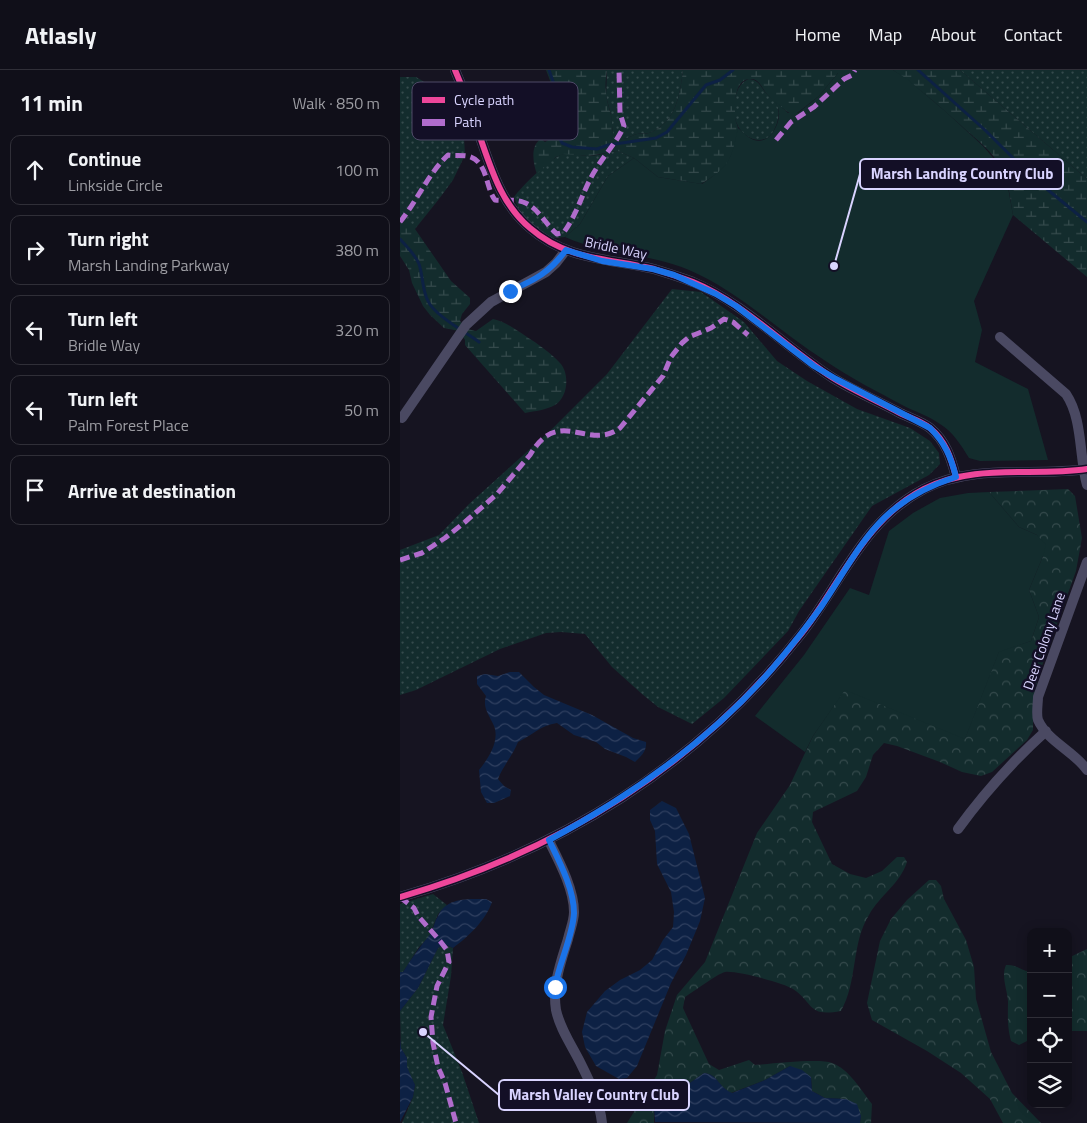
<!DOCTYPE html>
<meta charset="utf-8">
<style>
body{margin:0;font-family:"Titillium Web",sans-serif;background:#191822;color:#f1f3f6}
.controls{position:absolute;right:15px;bottom:15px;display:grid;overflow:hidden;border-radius:10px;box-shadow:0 2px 12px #0003}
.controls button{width:45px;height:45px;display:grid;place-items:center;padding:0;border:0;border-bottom:1px solid #302f38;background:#100f19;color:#f1f3f6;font:25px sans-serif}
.stop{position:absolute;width:15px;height:15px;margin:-11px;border:4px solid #1a73e8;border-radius:50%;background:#fff}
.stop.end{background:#1a73e8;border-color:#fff;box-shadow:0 1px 5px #0008}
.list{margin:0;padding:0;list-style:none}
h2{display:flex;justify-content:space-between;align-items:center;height:65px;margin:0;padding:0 20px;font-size:21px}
h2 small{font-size:16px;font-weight:400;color:#9c9ca2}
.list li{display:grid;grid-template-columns:32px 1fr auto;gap:15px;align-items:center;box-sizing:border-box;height:70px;margin:0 10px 10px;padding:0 10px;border:1px solid #302f38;border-radius:10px}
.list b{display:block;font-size:19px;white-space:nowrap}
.list p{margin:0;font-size:16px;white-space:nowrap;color:#9c9ca2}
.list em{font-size:16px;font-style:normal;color:#9c9ca2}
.icon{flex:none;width:28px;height:28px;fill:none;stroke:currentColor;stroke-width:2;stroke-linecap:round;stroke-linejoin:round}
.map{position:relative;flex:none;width:687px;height:1053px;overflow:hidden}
header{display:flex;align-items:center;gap:30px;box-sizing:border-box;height:70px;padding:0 25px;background:#100f19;border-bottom:1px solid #302f38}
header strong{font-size:24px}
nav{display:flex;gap:28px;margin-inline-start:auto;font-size:18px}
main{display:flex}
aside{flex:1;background:#100f19}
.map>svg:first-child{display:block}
.green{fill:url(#green-dots)}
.forest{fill:url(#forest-crowns)}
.wetland{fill:url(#wetland-marsh)}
.pitch{fill:#132c2d}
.water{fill:url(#water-waves)}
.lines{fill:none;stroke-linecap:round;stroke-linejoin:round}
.stream{stroke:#0d2144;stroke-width:3}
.minor{stroke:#4a4962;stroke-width:10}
.quiet{stroke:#b06ccc;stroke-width:5;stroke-dasharray:10 5;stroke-linecap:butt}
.cycleway-casing{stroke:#130f26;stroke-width:9}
.cycleway{stroke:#ed469a;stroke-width:6}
.route{stroke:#1a73e8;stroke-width:6}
.labels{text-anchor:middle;stroke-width:5;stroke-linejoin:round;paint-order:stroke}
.street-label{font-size:14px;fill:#d9d4ff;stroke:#130f26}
.key{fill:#130f26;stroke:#4e4a67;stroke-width:1}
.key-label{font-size:14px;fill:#d9d4ff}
.leader{fill:none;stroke:#d9d4ff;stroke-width:2}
.callout-dot{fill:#d9d4ff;stroke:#130f26;stroke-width:2}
.callout{fill:#130f26;stroke:#d9d4ff;stroke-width:2}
.callout-label{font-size:15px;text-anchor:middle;font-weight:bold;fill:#d9d4ff}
</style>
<header>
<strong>Atlasly</strong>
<nav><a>Home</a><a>Map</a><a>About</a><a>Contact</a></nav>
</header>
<main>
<aside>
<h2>11 min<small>Walk · 850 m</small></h2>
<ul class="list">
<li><svg class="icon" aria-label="ahead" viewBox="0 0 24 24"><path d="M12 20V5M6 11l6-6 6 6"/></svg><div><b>Continue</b><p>Linkside Circle</p></div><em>100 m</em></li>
<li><svg class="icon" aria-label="right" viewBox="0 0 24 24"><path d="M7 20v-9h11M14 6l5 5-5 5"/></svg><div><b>Turn right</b><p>Marsh Landing Parkway</p></div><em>380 m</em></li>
<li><svg class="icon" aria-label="left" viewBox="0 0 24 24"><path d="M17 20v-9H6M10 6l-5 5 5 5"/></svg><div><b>Turn left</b><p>Bridle Way</p></div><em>320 m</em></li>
<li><svg class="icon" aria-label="left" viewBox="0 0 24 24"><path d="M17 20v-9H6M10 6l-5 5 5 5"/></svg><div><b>Turn left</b><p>Palm Forest Place</p></div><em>50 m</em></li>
<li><svg class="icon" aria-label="arrive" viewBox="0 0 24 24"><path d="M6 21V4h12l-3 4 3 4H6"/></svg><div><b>Arrive at destination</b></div></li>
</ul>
</aside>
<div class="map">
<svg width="687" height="1053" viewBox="0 0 687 1053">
<defs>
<pattern id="green-dots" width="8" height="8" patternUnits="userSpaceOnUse" patternTransform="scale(1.25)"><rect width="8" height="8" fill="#132c2d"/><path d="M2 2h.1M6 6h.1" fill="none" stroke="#354a4c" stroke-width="1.8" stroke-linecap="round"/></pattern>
<pattern id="forest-crowns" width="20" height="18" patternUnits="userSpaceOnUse" patternTransform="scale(1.25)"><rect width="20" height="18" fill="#132c2d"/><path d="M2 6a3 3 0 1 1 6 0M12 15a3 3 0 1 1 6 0" fill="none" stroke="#354a4c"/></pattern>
<pattern id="wetland-marsh" width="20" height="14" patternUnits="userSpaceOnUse" patternTransform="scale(1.25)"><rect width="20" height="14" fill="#132c2d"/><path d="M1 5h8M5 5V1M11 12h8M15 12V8" fill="none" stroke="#354a4c"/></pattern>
<pattern id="water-waves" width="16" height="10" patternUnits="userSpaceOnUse" patternTransform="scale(1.25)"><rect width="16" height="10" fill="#0d2144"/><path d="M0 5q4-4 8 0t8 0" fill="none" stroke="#304060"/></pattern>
</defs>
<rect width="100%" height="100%" fill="#161421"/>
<!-- green -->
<path class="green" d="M207,0H283C280,25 276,53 249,63C245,64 241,63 237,64C227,67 229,70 215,69L213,66L211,45L206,26Z
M560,0H687V109Z
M0,7H16L43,23L57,47L64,67L65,85L53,110L39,129L15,159L0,168Z
M349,9C359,10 360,16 366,23C368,26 372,28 375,31C381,39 379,51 374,60C366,77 345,70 338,56C331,44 333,14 349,9Z
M218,81L234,88L208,106L180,154L165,167L153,168L130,154L119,140L114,127C121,117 153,85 164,84C172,83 180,86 188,86C199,86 207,82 218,81Z
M272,219L301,222L344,252L377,291L407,311L457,339L510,358L530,371L539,383L540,394L529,405L472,436L399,541L388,561L324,628L292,654L258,637L242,624L212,597L185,564L161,562L146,563L100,579L16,620L0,625V480L39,465L69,434L151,360L207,304Z
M33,824L47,835L38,844L29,867L19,877L3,902H0V834Z
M43,874L53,878L51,906L43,955L62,1002L79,1053H2L13,1027L15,1015L9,1003L7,997V988L1,978L0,941L18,918L38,878Z"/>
<!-- forest -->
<path class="forest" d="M668,419L675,426L682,468L676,501L639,604L633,630V660L627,670L592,702L581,706L562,702L540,692L497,676L484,673L473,685L466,707L457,721L413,742L412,752L432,794L450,804L466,808L482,801L497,787H504L507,792C500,814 480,825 469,845C451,874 458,911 441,941C407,947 415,934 393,919C384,913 335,900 325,902C317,904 293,922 285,927L283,938L309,994L319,1000L349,990L355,995C370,994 420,988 432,993C449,999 461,1020 472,1034L471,1053H460L461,1046L446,1029L425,1028L412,1021L411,1007L390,996L365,1010L331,1023C318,1017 318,1004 304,1003L254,1038V1053H227L257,1005L265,961L277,925L305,892L357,763L390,715L413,666L445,619L565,668L599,581L631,571L639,547L629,520L643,486L637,465L619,457L589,422Z
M529,810H536L541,816L544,829L566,870L574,897L576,929L591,982L612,1023L641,1053H603L590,1029L561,1003L527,981L472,950L467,933L480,871L491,849L507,830Z
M687,879V961H668V888Z
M606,895C618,894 621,902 631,901V969L619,975L611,971C607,955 608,947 608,931C607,919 601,906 606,895Z"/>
<!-- wetland -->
<path class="wetland" d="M146,0H207C204,18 206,28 211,45C213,53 211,62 215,69C229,70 227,67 237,64C241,63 246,64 249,63C276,53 280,25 283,0H438V3L419,26L397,43C395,43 392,43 390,43C386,42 369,27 366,23C362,18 359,8 350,9C333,9 334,40 336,52C337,54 338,57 338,59C338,69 333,83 328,92C323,102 310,108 301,114L258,107L234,88L218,81L188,86L164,84L156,87L137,104C133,94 130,75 141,69L145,72L152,68L148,53L159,34Z
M493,0H560L687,109V207L613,145C610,129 609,110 601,97C593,83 579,71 567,61C543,39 519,18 493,0Z
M0,135L6,150L15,159L51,211L70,228V234L62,244L60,251L67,259L76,261L93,249C106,252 115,259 127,267C138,274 151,283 160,293C170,304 168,327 155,335C146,340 135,341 125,343L65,275V270L59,261L44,258L30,245L23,236L12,213L9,200L0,186Z"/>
<!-- pitch -->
<path class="pitch" d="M438,0H493L507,9L545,41L583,76L601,97L607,112L613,145L574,231L582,260L575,292L628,319L648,390L580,391L569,388C561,375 553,362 540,354C530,347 517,342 506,337C478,322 450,308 424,290C378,261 340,222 289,200C249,183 205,185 165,167L180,154L208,106L234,88L258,107L302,114C330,95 331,91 338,58C343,62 348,68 354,70C369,75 380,55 379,42C379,38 376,34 375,31L388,43H398L419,26L438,3Z
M589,422L619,457L637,465L646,475L643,486L629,520L639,547L631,571L599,582L565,669L445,620L413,666L405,682L355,646L404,585L450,518L469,525L489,461L513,443L540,428L568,423Z"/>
<!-- water -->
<path class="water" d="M110,602H119L134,617L144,625L192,645L233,668L246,672C247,681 241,686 235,692L226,687L205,679L196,672L174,665L157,653C141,655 131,666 118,672C113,685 103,696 98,709L104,716L111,720L110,726L94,733H87L81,722L79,700C88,689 100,671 94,656C90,646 82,638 86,626L77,614V606L85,604L98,606Z
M262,731L276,738L289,764L305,828L300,851L286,885L271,913L237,996L227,1008L219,1009L196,996L185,977L182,962L187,942L205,921L220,910L240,900L252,890L263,870L273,857L274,842L271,822L257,794L255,761L250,750V740Z
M86,829L92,832C86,850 68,867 53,878L44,874L38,878L18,918L0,941V902H3C11,889 19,878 28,867C33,862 34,852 38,846C46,827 69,829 86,829Z
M0,968L1,978L7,988V997L15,1015L13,1027L0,1052Z
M390,996L402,1000L411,1007L412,1021L425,1028L446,1029L457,1034L461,1046L460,1053L255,1052L254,1038L304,1003C318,1004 318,1017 332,1023L365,1010Z"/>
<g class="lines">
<!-- stream -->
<path class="stream" d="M149,0L161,34L158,51V65L162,73L172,77L197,79L208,75L256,68L267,62L306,15L320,10L333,0
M518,0L586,61L631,106L687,152
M0,169C7,177 15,184 19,194C23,205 22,220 28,231C34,245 67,263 79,272"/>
<!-- minor -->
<path class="minor" d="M55,0C64,21 72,42 79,64C91,98 101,134 130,158C168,191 209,188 254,199C267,203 280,207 293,212C344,233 386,278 433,308C454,321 478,331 500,343C510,348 521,351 530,358C546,371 551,388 556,407
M600,267L666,324C683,349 679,387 687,415
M2,348L66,255L91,232L146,202L156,193L166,180
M687,492L638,627C638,633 636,644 638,650C648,672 674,681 687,700
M558,759C584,723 613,691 646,661
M149,771C159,791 174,819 174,842C174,851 170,860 168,869C161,892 152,915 156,940C160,959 171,974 180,992C189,1010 200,1032 202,1053
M0,827C160,781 299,695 402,563C441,513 464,450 524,419C575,393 632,407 687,399"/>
<!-- quiet -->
<path class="quiet" d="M376,70L391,52L414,37L444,9L452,5L455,0
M0,152C17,131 28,104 48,85C54,86 61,85 67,86C88,90 85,117 95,130C104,131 115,129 123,132C138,137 145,154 157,164L164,162C179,141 183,119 196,99C205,84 217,72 224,56L220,43L219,0
M0,490L22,483L45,468L65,452L97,424L130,385C159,335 188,382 220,358L263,306L271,287L282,273L289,267L311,258L324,249L333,252L348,265
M0,827L14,838L18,846L40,871L47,880L49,892L37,916L31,947L33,973L38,997L45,1013L56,1053"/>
<!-- cycleway casing -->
<g class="cycleway-casing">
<path id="cycleway" d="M55,0C64,21 72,42 79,64C91,98 101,134 130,158C168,191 209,188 254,199C267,203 280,207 293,212C344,233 386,278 433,308C454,321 478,331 500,343C510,348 521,351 530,358C546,371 551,388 556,407
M0,827C160,781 299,695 402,563C441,513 464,450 524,419C575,393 632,407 687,399"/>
</g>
<!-- cycleway -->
<use href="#cycleway" class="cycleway"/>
</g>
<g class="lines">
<!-- route -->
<path class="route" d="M110,221C136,209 149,203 166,180L202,191L253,199L274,205L316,224L336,236L414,296L436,309L530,358C545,373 551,387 556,407C478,432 463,474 421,537C406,558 389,579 372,599C309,671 233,725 149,770C159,791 174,819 174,843C173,866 159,893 155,917"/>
</g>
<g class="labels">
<!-- street labels -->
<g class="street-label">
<text transform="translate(216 178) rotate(12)" y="5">Bridle Way</text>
<text transform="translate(644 571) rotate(-71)" y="5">Deer Colony Lane</text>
</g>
</g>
<!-- legend -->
<rect x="12" y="12" width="166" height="58" rx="8" class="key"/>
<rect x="22" y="27" width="23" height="6" fill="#ed469a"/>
<rect x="22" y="49" width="23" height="7" fill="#b06ccc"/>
<g class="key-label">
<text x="54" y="35">Cycle path</text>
<text x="54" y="57">Path</text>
</g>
<!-- callouts -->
<path class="leader" d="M434 196L460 104M23 962L99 1025"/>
<g class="callout-dot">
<circle cx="434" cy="196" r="5"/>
<circle cx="23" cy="962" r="5"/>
</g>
<g class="callout">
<rect x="460" y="89" width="203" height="30" rx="5"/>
<rect x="99" y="1010" width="190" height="30" rx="5"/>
</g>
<g class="callout-label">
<text x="562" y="109">Marsh Landing Country Club</text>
<text x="194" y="1030">Marsh Valley Country Club</text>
</g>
</svg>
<div class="controls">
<button>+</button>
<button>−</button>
<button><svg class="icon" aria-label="locate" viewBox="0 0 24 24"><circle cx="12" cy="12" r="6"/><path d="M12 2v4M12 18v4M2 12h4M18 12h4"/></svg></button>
<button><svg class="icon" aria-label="layers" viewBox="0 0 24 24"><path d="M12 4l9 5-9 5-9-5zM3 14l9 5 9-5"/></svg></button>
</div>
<div class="stop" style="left:155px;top:917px"></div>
<div class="stop end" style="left:110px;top:221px"></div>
</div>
</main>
